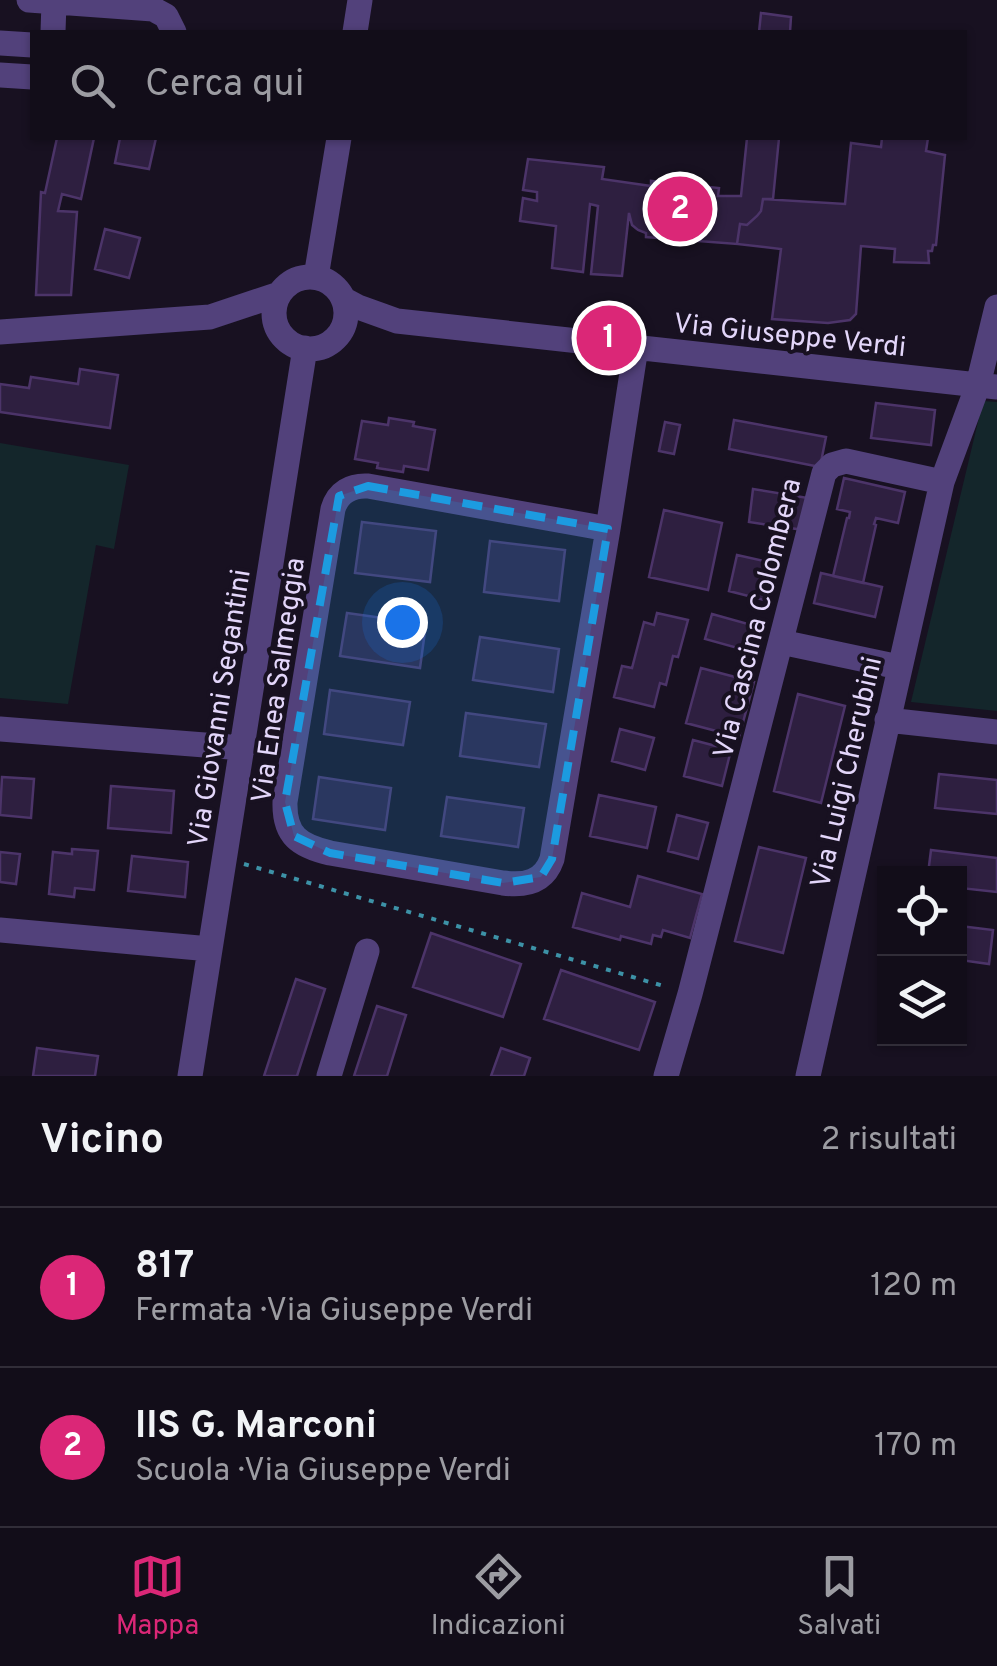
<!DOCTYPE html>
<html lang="it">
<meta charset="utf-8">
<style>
body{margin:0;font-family:Overpass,sans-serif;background:#1b1622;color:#f1f3f6}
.controls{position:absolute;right:30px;bottom:30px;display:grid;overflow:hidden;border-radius:0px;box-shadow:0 2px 8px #0004}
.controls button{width:90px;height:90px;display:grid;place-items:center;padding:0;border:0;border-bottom:2px solid #312d38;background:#120d19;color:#f1f3f6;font:50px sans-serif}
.you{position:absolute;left:402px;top:622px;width:35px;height:35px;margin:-25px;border:8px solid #fff;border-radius:50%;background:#1a73e8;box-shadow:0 0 0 15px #1a73e833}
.badge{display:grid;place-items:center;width:65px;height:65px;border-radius:50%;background:#db2777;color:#fff;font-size:32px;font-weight:700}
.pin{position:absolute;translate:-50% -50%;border:5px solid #fff;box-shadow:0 2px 10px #0006}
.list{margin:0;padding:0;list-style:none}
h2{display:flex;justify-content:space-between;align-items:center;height:130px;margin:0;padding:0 40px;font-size:42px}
h2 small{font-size:32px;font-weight:400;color:#9c9ca2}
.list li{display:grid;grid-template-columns:65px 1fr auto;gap:30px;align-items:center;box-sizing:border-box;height:160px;padding:0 40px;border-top:2px solid #312d38}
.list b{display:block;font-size:38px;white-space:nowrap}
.list p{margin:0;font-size:32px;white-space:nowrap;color:#9c9ca2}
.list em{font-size:32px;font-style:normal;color:#9c9ca2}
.icon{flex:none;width:55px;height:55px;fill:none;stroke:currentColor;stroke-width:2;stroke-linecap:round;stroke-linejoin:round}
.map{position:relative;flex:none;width:997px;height:1076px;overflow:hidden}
.search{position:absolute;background:#120d19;box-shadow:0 2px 8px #0004;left:30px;right:30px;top:30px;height:110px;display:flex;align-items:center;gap:25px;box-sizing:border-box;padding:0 35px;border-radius:0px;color:#9c9ca2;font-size:38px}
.sheet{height:450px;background:#120d19}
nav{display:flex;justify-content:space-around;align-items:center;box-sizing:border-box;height:140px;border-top:2px solid #312d38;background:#120d19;font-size:28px;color:#9c9ca2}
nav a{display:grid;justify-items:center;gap:5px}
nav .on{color:#db2777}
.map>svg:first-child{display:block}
.green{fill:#14262b}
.building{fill:#2e1f40;stroke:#4c3469;stroke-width:2.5}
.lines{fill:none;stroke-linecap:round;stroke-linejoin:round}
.path{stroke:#3d92a7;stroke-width:4;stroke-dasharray:5 8;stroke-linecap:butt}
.minor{stroke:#52417b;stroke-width:25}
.marked{fill:#1c9be0;fill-opacity:0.2;stroke:#1c9be0;stroke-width:8;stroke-dasharray:20 12;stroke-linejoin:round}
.labels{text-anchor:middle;stroke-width:8;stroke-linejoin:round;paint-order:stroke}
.street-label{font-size:28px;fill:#e3d6fa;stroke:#181121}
</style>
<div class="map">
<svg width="997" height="1076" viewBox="0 0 997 1076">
<rect width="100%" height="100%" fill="#181121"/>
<!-- green -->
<path class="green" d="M983,401L997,402V711L911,702Z
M0,443L129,465L114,549L96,545L68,704L0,698Z"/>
<!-- building -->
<path class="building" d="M761,13L791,17L790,32H759Z
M57,138H94L81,199L62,194L58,211L77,212L71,295H36L41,192L45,193Z
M120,138H156L149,169L115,163Z
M747,138H779L773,199H763L761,211L757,216L747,225L740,224L737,244L646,237V233L638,230L632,225L629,213L622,276L591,274L598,206L590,204L583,272L552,268L556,226L520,221L523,198L537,201V192L523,190L528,159L604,167L602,179L651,186V181L719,188L718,196H741Z
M882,138H928L926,151L945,155L936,245H933L932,251H928L929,263L894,262L895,249L861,246L856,314L850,320L828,323L772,319L781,249L737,244L740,224L747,225L757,216L761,211L763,199L845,204L851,143L881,147Z
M105,229L140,238L129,278L95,269Z
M80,369L118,375L110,428L0,412V384L29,388L31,377L78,384Z
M876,403L935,410L931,445L871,438Z
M389,418L414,422L413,426L435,430L428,470L404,466L403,472L377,468L378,463L355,459L362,421L388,425Z
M734,420L826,437L820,467L729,449Z
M665,422L680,425L674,454L659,451Z
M844,478L905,492L898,523L876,518L874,524L876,525L863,583L833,576L847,518H849L850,512L837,509Z
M753,489L808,498L804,530L749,522Z
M664,510L722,523L708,590L649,577Z
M362,522L436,531L430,582L355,573Z
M490,541L565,550L559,601L484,592Z
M737,555L777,564L768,601L729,591Z
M821,573L882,587L875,617L814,603Z
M347,613L426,624L420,668L340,656Z
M657,613L688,620L678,657L673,656L666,685L660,683L654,707L614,697L622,666L632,668L644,622L654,625Z
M712,614L759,627L752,652L705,639Z
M480,637L559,649L553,692L473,680Z
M701,668L754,682L739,737L686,723Z
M330,690L410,702L403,745L324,734Z
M798,694L845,706L821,803L774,791Z
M466,713L546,724L539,767L460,756Z
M620,729L654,738L645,770L612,761Z
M693,740L731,750L722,786L684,776Z
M939,774L997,780V814L935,808Z
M2,777L34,779L31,818L0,815Z
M319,777L391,788L385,830L313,819Z
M111,786L174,791L171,833L108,828Z
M599,795L656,807L647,848L590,836Z
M447,797L524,808L518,847L441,836Z
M677,815L708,823L698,859L668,851Z
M759,847L806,858L783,953L735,941Z
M72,849L98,851L94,890L75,888L74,897L49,894L53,852L72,854Z
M931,850L997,858V892L960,888V874H928Z
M0,852L20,854L16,884L0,882Z
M132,856L188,862L185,897L128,891Z
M638,876L702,894L690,938L663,930L661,937L653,935L651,944L621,936L620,940L573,927L582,893L630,907Z
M960,926L993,930L989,964L960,960Z
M431,933L521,964L503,1017L413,987Z
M561,970L655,1002L639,1050L544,1019Z
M296,979L325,989L297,1076H264Z
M377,1006L406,1015L387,1076H354Z
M37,1048L98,1056L95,1076H33Z
M501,1048L530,1058L524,1076H491Z"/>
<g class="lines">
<!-- path -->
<path class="path" d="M244,864L667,987"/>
<!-- minor -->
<path class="minor" d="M29,0L153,9L166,16L174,32
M53,32L54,2
M355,32L360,0
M0,43L32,45
M0,75L32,77
M316,277L339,138
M274 313a36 36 0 1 1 72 0a36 36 0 1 1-72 0Z
M343,299L358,307L397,321L997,387
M0,332L210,317L279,294
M608,529L368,486C351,485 338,492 333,509L285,802C284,836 300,846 330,853L503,883C525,886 544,882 552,859L608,529L636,347
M781,642L899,667
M887,720L997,732
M0,729L243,748
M0,930L210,949
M190,1076L305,348
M329,1076L367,951
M666,1076L690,994L824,473L832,465L846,461L942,482L978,385L997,307
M808,1076L942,482"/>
</g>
<!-- marked area -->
<path class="marked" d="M368,486L608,529L552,859L541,877L503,883L330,853L294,836L285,802L339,496Z"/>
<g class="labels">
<!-- street labels -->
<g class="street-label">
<text transform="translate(790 334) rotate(6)" y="10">Via Giuseppe Verdi</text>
<text transform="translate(756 618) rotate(-76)" y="10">Via Cascina Colombera</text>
<text transform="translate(277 680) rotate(-82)" y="10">Via Enea Salmeggia</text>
<text transform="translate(218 708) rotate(-81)" y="10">Via Giovanni Segantini</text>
<text transform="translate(845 772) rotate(-77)" y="10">Via Luigi Cherubini</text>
</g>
</g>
</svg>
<div class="controls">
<button><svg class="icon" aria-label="locate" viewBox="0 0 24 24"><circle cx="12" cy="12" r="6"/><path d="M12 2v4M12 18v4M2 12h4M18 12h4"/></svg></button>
<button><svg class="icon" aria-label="layers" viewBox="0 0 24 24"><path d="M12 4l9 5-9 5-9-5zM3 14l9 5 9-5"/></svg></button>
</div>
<div class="you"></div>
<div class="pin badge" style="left:609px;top:338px">1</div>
<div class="pin badge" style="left:680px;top:209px">2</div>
<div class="search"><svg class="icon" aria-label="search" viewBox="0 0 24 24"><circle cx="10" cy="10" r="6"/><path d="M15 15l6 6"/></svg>Cerca qui</div>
</div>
<section class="sheet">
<h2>Vicino<small>2 risultati</small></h2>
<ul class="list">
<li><span class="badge">1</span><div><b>817</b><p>Fermata · Via Giuseppe Verdi</p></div><em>120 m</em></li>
<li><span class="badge">2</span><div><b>IIS G. Marconi</b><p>Scuola · Via Giuseppe Verdi</p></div><em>170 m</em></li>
</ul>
</section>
<nav>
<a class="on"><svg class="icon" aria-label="map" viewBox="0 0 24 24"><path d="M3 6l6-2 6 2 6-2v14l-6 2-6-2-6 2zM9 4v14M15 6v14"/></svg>Mappa</a>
<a><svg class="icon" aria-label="directions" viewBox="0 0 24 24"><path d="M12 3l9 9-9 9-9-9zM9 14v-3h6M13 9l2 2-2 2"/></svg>Indicazioni</a>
<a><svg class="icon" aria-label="saved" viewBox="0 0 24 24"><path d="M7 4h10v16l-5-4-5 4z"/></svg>Salvati</a>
</nav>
